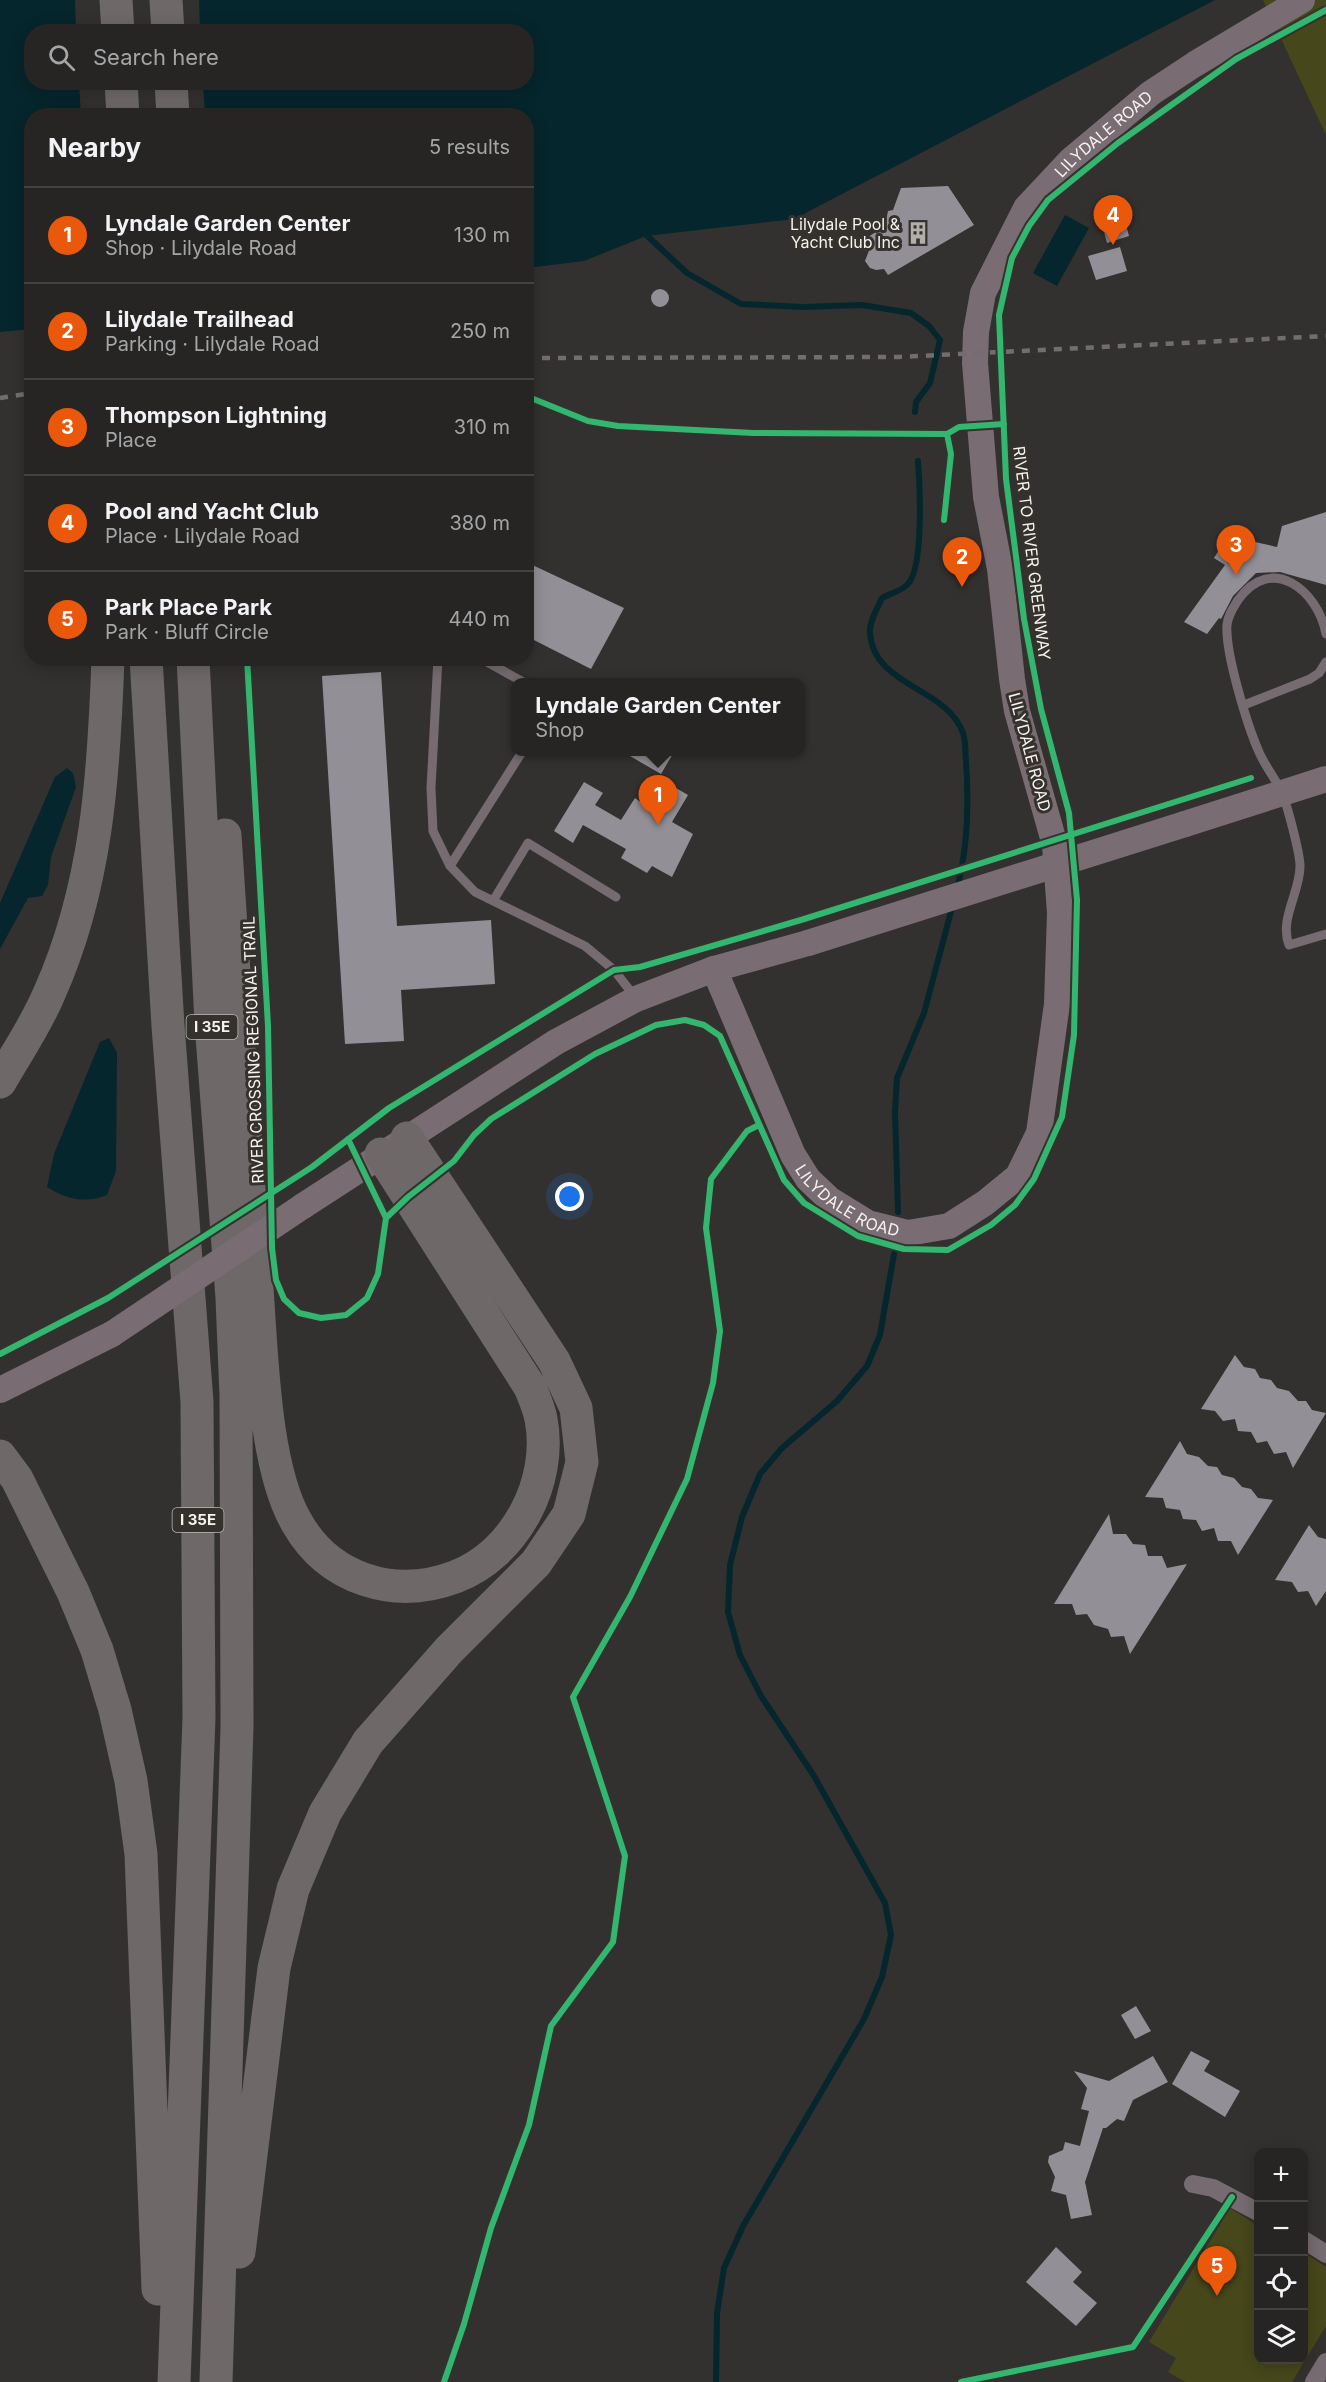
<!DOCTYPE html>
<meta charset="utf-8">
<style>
body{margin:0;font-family:Inter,sans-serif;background:#2e2d2b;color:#f1f3f6}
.controls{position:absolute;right:18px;bottom:18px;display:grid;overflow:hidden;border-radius:12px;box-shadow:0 3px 15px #0003}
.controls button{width:54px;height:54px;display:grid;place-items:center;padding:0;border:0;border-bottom:2px solid #424241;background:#262523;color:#f1f3f6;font:30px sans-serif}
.you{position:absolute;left:570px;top:1197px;width:21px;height:21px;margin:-15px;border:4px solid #fff;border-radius:50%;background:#1a73e8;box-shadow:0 0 0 9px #1a73e833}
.badge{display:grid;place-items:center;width:39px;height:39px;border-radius:50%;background:#ea580c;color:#fff;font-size:20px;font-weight:700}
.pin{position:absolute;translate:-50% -50px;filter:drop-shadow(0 2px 3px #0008)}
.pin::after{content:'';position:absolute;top:32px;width:21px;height:18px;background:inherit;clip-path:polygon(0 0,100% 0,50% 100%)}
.popup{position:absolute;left:511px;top:678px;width:294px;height:78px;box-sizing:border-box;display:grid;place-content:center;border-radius:12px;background:#262523;filter:drop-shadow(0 2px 4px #0005);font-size:20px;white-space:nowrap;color:#a4a5a6}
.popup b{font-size:22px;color:#f1f3f6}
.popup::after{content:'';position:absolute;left:50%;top:100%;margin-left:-12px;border:12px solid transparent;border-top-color:#262523}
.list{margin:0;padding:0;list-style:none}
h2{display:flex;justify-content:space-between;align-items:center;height:78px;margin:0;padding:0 24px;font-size:26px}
h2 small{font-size:20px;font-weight:400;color:#a4a5a6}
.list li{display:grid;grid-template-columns:39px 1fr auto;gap:18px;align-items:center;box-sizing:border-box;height:96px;padding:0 24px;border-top:2px solid #424241}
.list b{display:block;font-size:22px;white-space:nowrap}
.list p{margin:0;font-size:20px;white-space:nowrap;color:#a4a5a6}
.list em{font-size:20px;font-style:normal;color:#a4a5a6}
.icon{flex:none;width:33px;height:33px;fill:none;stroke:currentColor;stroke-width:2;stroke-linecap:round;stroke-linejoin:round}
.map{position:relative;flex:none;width:1326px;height:2382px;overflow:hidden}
.search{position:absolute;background:#262523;box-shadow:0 3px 15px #0003;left:24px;top:24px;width:510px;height:66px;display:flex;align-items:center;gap:15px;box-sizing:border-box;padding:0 21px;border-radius:24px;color:#a4a5a6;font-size:22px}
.panel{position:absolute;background:#262523;box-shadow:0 3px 15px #0003;left:24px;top:108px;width:510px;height:558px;border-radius:24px}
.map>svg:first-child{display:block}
.green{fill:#46471b}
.water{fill:#05262c;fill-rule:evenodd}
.pier{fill:#33312f}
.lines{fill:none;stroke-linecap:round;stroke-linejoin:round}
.stream{stroke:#05262c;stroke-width:6}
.building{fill:#938f96}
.lane{stroke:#756b70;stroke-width:9}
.street{stroke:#756b70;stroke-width:18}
.secondary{stroke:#796c72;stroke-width:26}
.highway{stroke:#6e6869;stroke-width:33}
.rail{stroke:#746d70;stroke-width:4.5;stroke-dasharray:8 8;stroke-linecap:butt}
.secondary-bridge{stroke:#796c72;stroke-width:26}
.cycleway-casing{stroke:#35322d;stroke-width:10}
.cycleway{stroke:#33b770;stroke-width:6}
.labels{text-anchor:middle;stroke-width:6;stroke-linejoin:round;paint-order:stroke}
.shield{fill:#35322d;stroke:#bbb8b6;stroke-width:1.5}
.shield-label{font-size:15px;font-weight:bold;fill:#f5f2f0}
.street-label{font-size:16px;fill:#f5f2f0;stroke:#35322d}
.poi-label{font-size:16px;fill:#f5f2f0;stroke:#35322d;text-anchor:end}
</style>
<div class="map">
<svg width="1326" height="2382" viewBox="0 0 1326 2382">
<rect width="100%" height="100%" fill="#33312f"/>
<!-- green -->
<path class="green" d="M1263,0H1326V135Z
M1230,2208L1258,2226V2360H1304V2253L1326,2267V2326L1292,2382H1185L1168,2372L1176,2358L1149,2342Z"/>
<!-- water -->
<path class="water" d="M0,0H1215L794,219L646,236L584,261L527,268L526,116H32L31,329L0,332ZM32,32H526V82H32Z
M1065,215L1089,228L1057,286L1033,273Z
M67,768L73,773L76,787L51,857L48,885L42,896L28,898L0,949V903L55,777Z
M109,1038L117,1053L116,1171L107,1195C85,1204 66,1199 47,1187L54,1154L100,1042Z"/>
<!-- pier -->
<path class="pier" d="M75,0H199L200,31H76Z
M79,83H203L205,115H81Z"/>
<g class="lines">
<!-- stream -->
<path class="stream" d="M641,230L687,273L741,304L803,307L862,305L911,313L929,326L940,340L930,383L916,402L915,412
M918,461C920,485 924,570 907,585C901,591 889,594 882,598C878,607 869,622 870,632C872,686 947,687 963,733C966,741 965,752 966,761C969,804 968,847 957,889
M898,1212L895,1112L897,1078L924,1013L953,904
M716,2382L717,2313L724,2268L743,2226L864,2019L882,1977L891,1935L885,1903L814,1776L761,1696L740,1655L728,1612L730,1565L742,1517L760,1474L782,1448L837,1401L867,1366L880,1335L894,1254"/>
</g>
<!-- building -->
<path class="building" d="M948,186L974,225L888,275L884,269L876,270L870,268L865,261L870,248L865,239L885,226L888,211L893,210L901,188Z
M1122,210L1129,236L1107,243L1100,217Z
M1120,247L1127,271L1096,280L1088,256Z
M651 298a9 9 0 1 1 18 0a9 9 0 1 1-18 0Z
M1326,512V585L1280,572L1256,573L1233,596L1221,619L1219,618L1207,634L1184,622L1225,565L1214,558L1224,542L1236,548L1255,542L1277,547L1282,526Z
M526,562L624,608L591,669L526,636Z
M381,672L397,926L491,920L495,984L401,990L404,1041L345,1044L322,676Z
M623,752H674L661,774Z
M584,782L603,793L595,805L621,820L635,798L653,811L669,784L688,795L672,822L693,834L672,877L652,866L647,873L621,858L626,849L583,825L573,843L554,831Z
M1235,1355L1244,1367L1255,1369L1260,1378L1271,1380L1277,1388L1289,1391L1298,1401H1306L1312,1410L1326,1413L1293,1468L1286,1452L1274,1454L1267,1441L1257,1443L1251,1432L1238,1431L1235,1419L1223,1421L1215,1411L1201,1409Z
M1180,1441L1187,1454L1199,1457L1208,1466L1217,1467L1222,1475L1234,1478L1242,1487L1251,1489L1258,1498L1273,1500L1238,1555L1231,1541H1218L1214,1528L1202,1531L1196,1520L1183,1519L1180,1510L1166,1508L1163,1498L1145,1497Z
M1109,1514L1113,1534H1126L1133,1544L1145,1545L1148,1556H1162L1167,1568L1187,1564L1130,1654L1124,1636L1111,1637L1108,1629L1094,1625L1087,1614L1076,1615L1072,1604H1054Z
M1309,1525L1318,1537L1326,1539V1591L1316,1606L1308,1591L1298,1592L1292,1582L1275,1580Z
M1136,2006L1151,2031L1135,2039L1121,2015Z
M1191,2051L1210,2061L1204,2071L1240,2091L1225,2117L1172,2084Z
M1153,2056L1168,2082L1133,2100L1124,2121L1117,2119L1106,2128H1103L1085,2182L1092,2215L1071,2219L1066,2195L1051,2191L1055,2177L1048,2162L1049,2156L1063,2150L1065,2142L1080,2146L1089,2111L1081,2109L1087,2088L1074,2071L1109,2081Z
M1056,2247L1082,2272L1073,2282L1097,2303L1076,2326L1026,2282Z"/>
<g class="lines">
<!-- lane -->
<path class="lane" d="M1326,634C1318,590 1271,553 1238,600C1233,608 1228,615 1227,625C1225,652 1247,725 1259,752C1265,766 1275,778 1281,791C1287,803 1300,854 1300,866C1300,893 1279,919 1289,945L1326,934
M438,658L431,788L433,831L450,866L475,892L585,946L614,970L635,997
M480,658L523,682
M1244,705L1310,679L1319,673L1326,662
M450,866L522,752
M493,901L528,843L616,897"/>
<!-- street -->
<path class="street" d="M1193,2184L1213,2188L1258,2212
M1304,2240L1326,2254
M1314,2382L1326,2362"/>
<!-- secondary -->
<g class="secondary">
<path d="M1185,824L1326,779"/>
<path id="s1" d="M714,969L793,1155L808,1179L829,1199L868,1223L908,1233L949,1226L985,1203L1018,1176L1039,1133L1057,1004L1060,913L1055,845L1017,711L1012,679L1000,569L986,497L975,363L976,332L983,293L1026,208L1071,160L1151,93L1195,64L1302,0"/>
<path d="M303,1206L556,1042L636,999L714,969L808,943"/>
<path d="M0,1390L112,1334"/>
</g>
<!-- highway -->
<path class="highway" d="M116,0L118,32
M166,0L168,32
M121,82L123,116
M171,82L173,116
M146,658L168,1026L197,1402L199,1718L174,2382
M193,658L211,1023L232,1298L236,1395L237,1727L216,2382
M225,835C235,986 244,1138 257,1289C262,1354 264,1467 297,1523C329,1579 394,1600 455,1577C516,1554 553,1481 541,1419C539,1408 534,1397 530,1387L381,1154
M0,1082C16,1054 36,1025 49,994C97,887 104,774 108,658
M0,1456L17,1479L73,1592L97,1650L115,1710L131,1781L141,1854L158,2289
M239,2252L274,1968L293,1889L325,1813L368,1742L449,1650L536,1563L569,1514L582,1462L576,1408L554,1361L407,1138"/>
<!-- rail -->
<path class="rail" d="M526,358L898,357L1326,336
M0,398L32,393"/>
<!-- secondary-bridge -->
<path class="secondary-bridge" d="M808,943L1185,824
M112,1334L303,1206"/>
<!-- cycleway casing -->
<g class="cycleway-casing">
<path id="cycleway" d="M526,396L588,421L618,426L753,433L947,434L959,427L1004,424
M944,520L951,454L947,434
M247,658L268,1026L272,1248L276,1280L284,1299L299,1313L321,1318L346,1315L367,1298L378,1274L386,1218L408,1197L454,1161L474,1135L491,1119L595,1054L656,1025L685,1020L704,1025L720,1036L784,1180L804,1203L858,1236L904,1249L948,1250L991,1225L1015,1205L1034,1179L1062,1117L1074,1035L1077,900L1069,813L1041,709L1024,619L1006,479L999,315L1012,258L1029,226L1048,200L1118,143L1236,59L1326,10
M348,1139L386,1218
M0,1354L108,1298L312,1167L389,1108L614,970L640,967L801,920L1251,778
M444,2382L464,2324L491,2228L529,2125L551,2026L613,1942L625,1856L573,1697L630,1597L687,1479L713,1383L720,1331L706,1228L711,1179L747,1131L759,1125
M961,2382L1133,2347L1232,2197"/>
</g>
<!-- cycleway -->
<use href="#cycleway" class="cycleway"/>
</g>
<!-- icons -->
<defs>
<g id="building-bare" transform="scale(1.8)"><path d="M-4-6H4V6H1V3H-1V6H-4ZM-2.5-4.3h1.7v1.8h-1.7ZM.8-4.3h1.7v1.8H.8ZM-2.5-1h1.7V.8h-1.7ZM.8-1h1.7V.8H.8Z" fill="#b1aeac" stroke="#35322d" stroke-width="2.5" paint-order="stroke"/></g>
</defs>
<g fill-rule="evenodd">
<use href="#building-bare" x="918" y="233"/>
</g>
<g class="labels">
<!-- shield labels -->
<g class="shield">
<rect x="186.5" y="1015" width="51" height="24" rx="4.5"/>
<rect x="172.5" y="1508" width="51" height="24" rx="4.5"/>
</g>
<g class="shield-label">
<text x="212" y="1032">I 35E</text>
<text x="198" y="1525">I 35E</text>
</g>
<!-- street labels -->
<g class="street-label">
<text dy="6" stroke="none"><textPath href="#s1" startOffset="1574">LILYDALE ROAD</textPath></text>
<text transform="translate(1032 553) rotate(83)" y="6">RIVER TO RIVER GREENWAY</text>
<text transform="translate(1030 752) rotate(75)" y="6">LILYDALE ROAD</text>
<text transform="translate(253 1050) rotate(-92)" y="6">RIVER CROSSING REGIONAL TRAIL</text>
<text dy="6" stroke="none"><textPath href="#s1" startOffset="276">LILYDALE ROAD</textPath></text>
</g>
<!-- poi labels -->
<g class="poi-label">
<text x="900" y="230">Lilydale Pool &amp;<tspan x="900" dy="18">Yacht Club Inc</tspan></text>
</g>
</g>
</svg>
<div class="controls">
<button>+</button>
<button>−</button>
<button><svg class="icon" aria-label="locate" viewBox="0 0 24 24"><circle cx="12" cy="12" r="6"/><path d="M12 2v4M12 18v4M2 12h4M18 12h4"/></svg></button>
<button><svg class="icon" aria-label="layers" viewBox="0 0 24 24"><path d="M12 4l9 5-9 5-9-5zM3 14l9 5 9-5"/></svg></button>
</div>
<div class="you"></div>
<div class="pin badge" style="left:658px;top:825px">1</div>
<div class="popup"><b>Lyndale Garden Center</b>Shop</div>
<div class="pin badge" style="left:962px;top:587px">2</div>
<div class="pin badge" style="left:1236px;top:575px">3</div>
<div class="pin badge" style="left:1113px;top:245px">4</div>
<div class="pin badge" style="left:1217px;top:2296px">5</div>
<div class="search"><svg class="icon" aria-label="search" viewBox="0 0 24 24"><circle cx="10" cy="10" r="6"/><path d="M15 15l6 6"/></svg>Search here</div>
<section class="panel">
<h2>Nearby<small>5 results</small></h2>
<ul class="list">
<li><span class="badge">1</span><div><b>Lyndale Garden Center</b><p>Shop · Lilydale Road</p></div><em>130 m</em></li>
<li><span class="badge">2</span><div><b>Lilydale Trailhead</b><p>Parking · Lilydale Road</p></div><em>250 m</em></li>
<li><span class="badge">3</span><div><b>Thompson Lightning</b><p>Place</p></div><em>310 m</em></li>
<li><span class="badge">4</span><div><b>Pool and Yacht Club</b><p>Place · Lilydale Road</p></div><em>380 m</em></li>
<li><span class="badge">5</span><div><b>Park Place Park</b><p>Park · Bluff Circle</p></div><em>440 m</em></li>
</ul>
</section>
</div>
